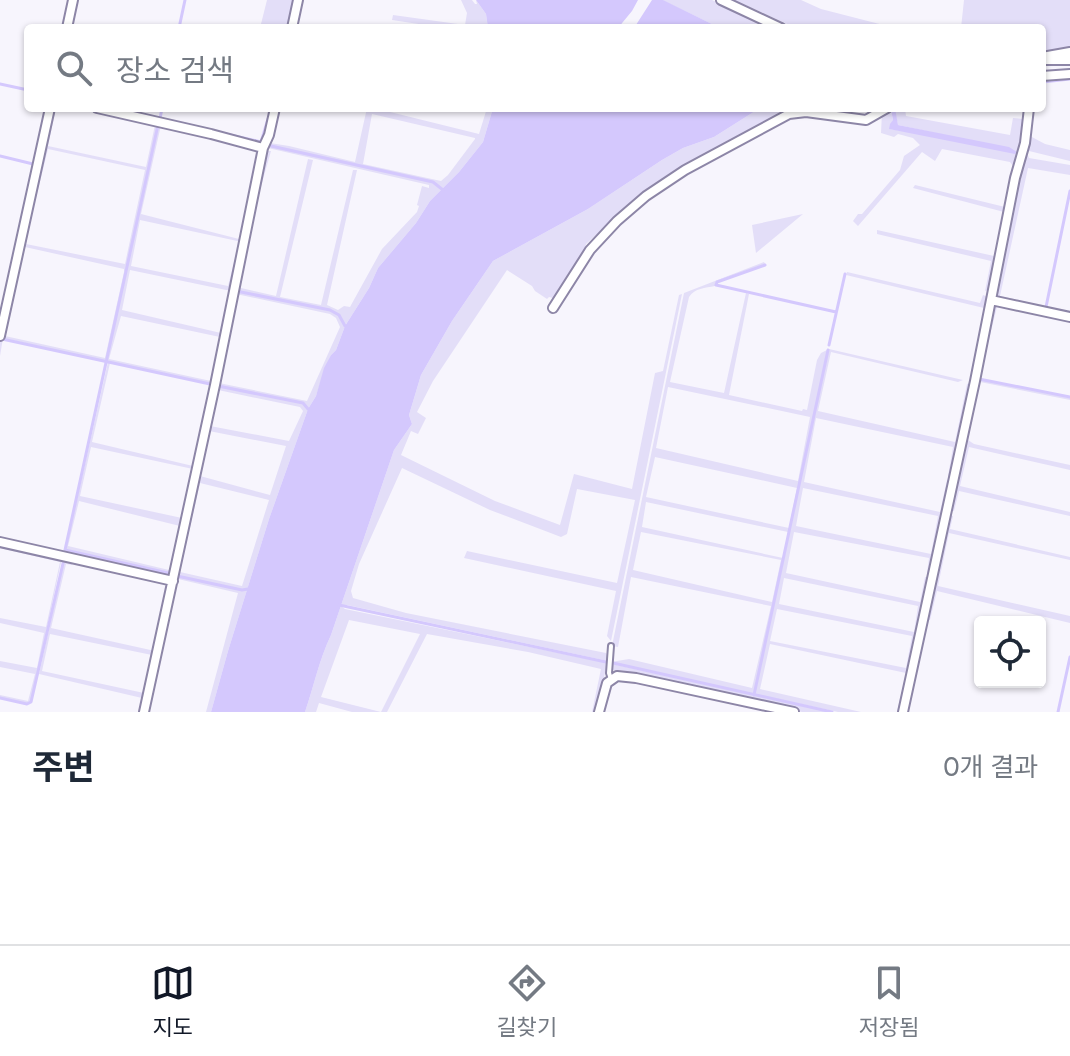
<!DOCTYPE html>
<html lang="ko">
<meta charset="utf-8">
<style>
body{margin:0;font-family:"Varela Round","Noto Sans KR",sans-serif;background:#f6f6f7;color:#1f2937}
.controls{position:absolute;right:24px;bottom:24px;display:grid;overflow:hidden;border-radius:8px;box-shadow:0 2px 6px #0004}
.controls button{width:72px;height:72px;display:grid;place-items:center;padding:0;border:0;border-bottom:2px solid #e0e1e3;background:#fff;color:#1f2937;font:40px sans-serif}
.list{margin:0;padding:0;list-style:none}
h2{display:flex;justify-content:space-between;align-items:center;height:104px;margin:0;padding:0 32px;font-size:34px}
h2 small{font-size:26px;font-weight:400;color:#747a83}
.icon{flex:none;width:44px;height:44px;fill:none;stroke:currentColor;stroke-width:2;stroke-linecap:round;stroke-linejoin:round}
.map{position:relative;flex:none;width:1070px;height:712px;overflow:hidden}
.search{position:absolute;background:#fff;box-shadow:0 2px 6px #0004;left:24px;right:24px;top:24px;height:88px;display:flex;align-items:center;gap:20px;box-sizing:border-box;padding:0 28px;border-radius:8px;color:#747a83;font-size:30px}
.sheet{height:232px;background:#fff}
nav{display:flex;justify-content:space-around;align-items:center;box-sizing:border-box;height:112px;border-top:2px solid #e0e1e3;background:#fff;font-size:22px;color:#747a83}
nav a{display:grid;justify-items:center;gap:4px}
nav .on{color:#111827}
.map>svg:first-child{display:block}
.green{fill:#e3def8;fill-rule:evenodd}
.water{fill:#d4c8fd}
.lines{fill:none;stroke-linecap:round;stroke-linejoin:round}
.stream{stroke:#d4c8fd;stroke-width:3}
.service-casing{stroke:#8d86a7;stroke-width:8}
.minor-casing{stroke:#8d86a7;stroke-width:12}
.service{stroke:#fff;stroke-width:4}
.minor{stroke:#fff;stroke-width:8}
</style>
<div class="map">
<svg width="1070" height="712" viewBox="0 0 1070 712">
<rect width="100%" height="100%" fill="#f7f5fd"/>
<!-- green -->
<path class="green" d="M267,0H294L288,28H260Z
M461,0H472L475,4H477L476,0L486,14L488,28H445L392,20L393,15L465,25L467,13Z
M662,0H712L771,28H720Z
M734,0H801L821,9L895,28H796Z
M964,0H1070V49L1042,54V28H961Z
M52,108H56L48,146L146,167L155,125L159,123L242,143L245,145L161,125L141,214L239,239L241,238L246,215L249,214L242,242L140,220L131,266L228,286L238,247L240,248L231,291L130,270L122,310L221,333L229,295H231L215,374L220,337L121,316L109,359L211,381L215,378L190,491L193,469L91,447L80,496L182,518L187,498L189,497L175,560L174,556L180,526L79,501L68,546L169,570L174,567L170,573L66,549L108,362L110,363L92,442L193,466L210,384L3,338L0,356V343L14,276L17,279L5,336L105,358L124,272V269L25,247L18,270L16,271L23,245L29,212H32L26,244L125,264L145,170L48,149L34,206H30Z
M367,108H374L479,134L487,108H493L483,142L459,172L430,201L416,223L378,268L369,288L345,326L336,350L331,355L325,368L316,396L308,409L269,519L228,651L211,712H206L238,593L178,579L169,623L166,620L201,454L204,455L200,476L270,495L286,446L209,431L204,448H202L211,407L213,409L210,426L289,441L303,411L300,407L218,390L215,404L211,405L219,368L221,369L219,383L307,401L340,327L336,318L330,314L236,294L222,363H221L264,156L268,151H271L255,208L237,287L276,296L308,159L313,160L280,297L321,305L353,170H357L327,305L338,310L344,306L350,307L382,249L417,212L419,206L417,205L422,186L429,188V185L268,148L270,143L289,146L355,162ZM372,114L475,138V139L448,175L441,181L363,164ZM200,483L269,500L242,586L180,572Z
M760,108H866L865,111L803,110L657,185L627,206L586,244L584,253L553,298L549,297L547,299L535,291L532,286L507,270L433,381L417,412L426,418L418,434L411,431L401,455L495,501L560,525L574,474L632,489L655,373L663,371L679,295L682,294L611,641L607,636L616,591L464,558L467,551L617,583L635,500L577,489L567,534L561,537L490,510L402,468L359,564L351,591L353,598L406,613L606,653L608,656V661L347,605L341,606L345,609L607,663L597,712H592L601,669L528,652L427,634L387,712H352L319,703L316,712H305C314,686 319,660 331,635L394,450L412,424L409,415L421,375L452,321L493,261L588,209L662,160L683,148L714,137ZM349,620L420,634L381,712L321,697Z
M885,108H893L891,110L893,120L890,129L1015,150L898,125L894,108H905L906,116L1010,135L1013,118L1023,119L1019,152L1009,188L1013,166L1010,162L942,149L935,161L922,152L858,226L853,221L858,214H862L900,170L904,156L920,145L913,138L898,134L894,137L881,133L882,112Z
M1030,136L1045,144L1070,150V161L1029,151L1027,153L1029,158L1070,165V175L1028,168L1000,296L1070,312V315L996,297L1002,257Z
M915,185L1005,207L1008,194L990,289L985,291L991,261L877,234V230L994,256L1004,212L913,188Z
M803,214L756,253L752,225Z
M764,262L765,264L716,281L715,286C705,288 695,288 689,297L670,382L724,393L746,293L749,294L729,395L802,411L803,409L807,410L817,360L821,353L827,350L801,480L829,349L963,380L958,382L831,352L818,411L955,442L967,384L970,383L971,385L951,477L948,476L953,447L816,418L804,482L940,512L947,480L950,479L930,573H927L929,558L794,532L786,573L920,602L925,577H929L899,712H897L906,673L770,644L760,689L861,712H838L755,694L798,494L754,694L611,662L629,659L752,688L771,606L631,577L618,647L612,646L684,293ZM668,387L810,417L798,481L656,448ZM655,457L797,488L789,528L646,497ZM803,488L938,516L931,554L796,526ZM646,502L788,532L783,558L642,527ZM641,532L781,560L772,602L633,570ZM784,578L918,606L914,632L779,604ZM777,609L912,636L906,668L770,641Z
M847,272L980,303L983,295L988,297L973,374L971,372L984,308L846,275Z
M994,304L1019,310L997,307L979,379L1070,398V400L980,382L968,440L974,444L1070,465V470L969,447L960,486L1070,512V516L959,491L954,511H949Z
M948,515L953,516L950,529L1070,557V560L949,533L938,586L1070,616V623L937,591L930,620H926Z
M0,543L62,558L31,702L27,703L0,697V695L28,701L35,674L0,667V661L37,668L44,633L0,623V618L46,627L60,562L0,548Z
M65,558L152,579V580L73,563L72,565L66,564L51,628L155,651L143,712H139L142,698L39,674ZM50,634L152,655L144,693L42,671Z
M612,664L829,712H802L617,672L612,669Z"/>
<!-- water -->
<path class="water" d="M476,0H638L632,11L618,28H488L486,14Z
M652,0H663L720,28H634Z
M493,108H760L714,137L683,148L662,160L588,209L493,261L452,321L421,375L409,415L412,424L394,450L331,635C319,660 314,686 305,712H211L228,651L269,519L308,409L316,396L324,368L331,355L336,350L345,326L369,288L378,268L416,223L430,201L459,172L483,142Z
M893,108H895L898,125L1009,147L1017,152L1015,154L889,129L890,124L893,120L891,110Z"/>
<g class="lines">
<!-- stream -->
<path class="stream" d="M179,28L185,0
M1043,82L1070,79
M0,84L28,90
M160,119L162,108
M158,125L65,550L168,573
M226,134L261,142L268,119
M271,146L433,182L443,190
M0,156L33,164
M765,265L717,282L716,285L836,312
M236,291L330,310L339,315L345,326
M1046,307L1070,191
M2,339L210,384
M829,345L845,274
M979,379L1070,397
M218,386L303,403L308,409
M177,576L242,590L248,589
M339,605L606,662
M613,663L832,712
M754,695L828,350
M0,698L27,704L31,702L64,559
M1058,712L1070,657"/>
<!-- service casing -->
<g class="service-casing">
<path id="service" d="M611,646L609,673L611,679"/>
</g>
<!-- minor casing -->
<g class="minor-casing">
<path id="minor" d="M721,0L781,28
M67,28L73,0
M292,28L298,0
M1042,57L1070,52
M1043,60H1070
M1042,76L1070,74
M97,108L211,134L263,148
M991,300L1070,317
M553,308L590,250L617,221L646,196L685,170L789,114L806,112L866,120L887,108
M0,336L50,108
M0,542L173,581
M144,712L215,385L263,148L269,135L275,108
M599,712L607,683L617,676L636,678L794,712
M903,712L975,381L1015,178L1025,143L1029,108"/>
</g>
<!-- service -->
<use href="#service" class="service"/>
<!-- minor -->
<use href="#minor" class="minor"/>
</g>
</svg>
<div class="controls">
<button><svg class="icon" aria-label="locate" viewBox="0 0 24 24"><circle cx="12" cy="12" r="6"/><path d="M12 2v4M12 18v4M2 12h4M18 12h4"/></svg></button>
</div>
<div class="search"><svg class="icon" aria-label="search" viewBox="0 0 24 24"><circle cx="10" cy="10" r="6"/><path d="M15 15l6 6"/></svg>장소 검색</div>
</div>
<section class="sheet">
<h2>주변<small>0개 결과</small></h2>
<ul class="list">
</ul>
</section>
<nav>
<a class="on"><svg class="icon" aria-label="map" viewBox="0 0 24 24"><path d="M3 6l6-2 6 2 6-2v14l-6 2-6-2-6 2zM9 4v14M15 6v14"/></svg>지도</a>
<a><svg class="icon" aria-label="directions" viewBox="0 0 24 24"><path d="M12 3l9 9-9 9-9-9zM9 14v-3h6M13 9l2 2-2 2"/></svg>길찾기</a>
<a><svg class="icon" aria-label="saved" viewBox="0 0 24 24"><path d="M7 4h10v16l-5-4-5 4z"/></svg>저장됨</a>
</nav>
